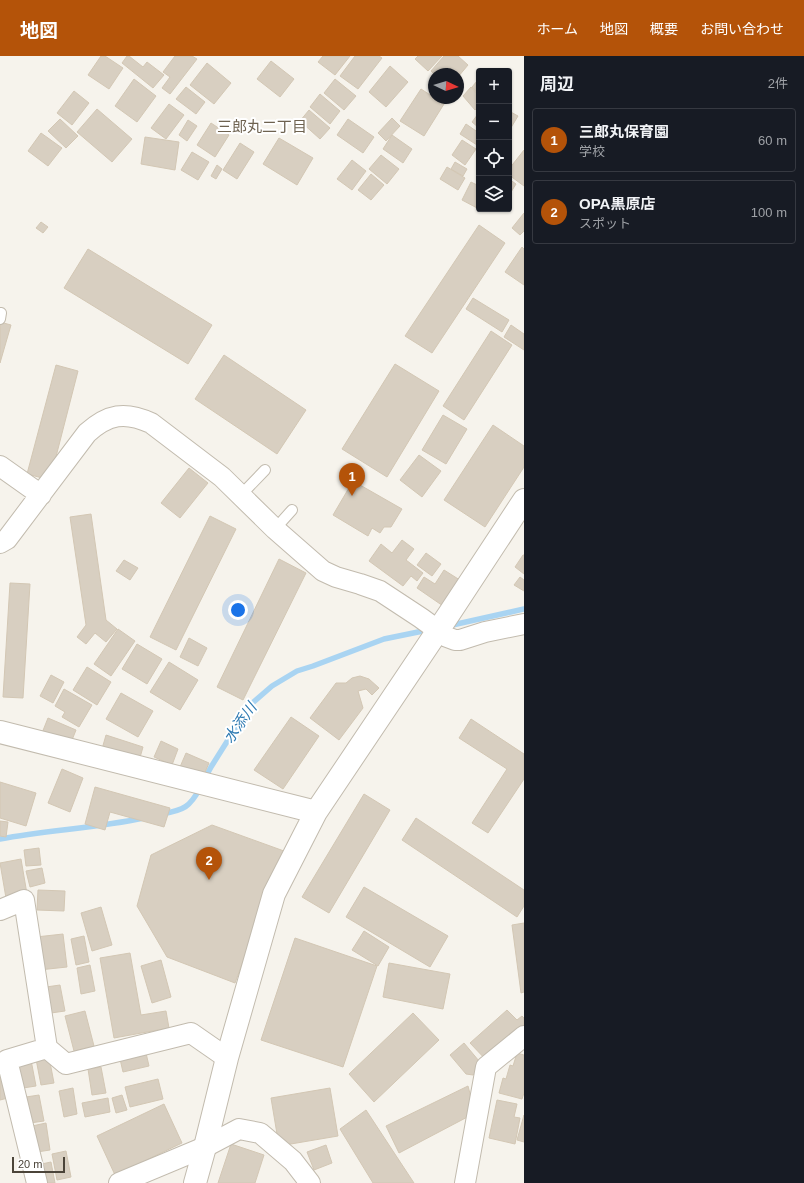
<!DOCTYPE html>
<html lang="ja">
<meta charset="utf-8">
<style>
body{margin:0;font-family:Arial,"Noto Sans JP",sans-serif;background:#20242c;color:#f1f3f6}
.controls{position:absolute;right:12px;top:12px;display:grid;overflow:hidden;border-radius:4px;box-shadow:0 1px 3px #0004}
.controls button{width:36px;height:36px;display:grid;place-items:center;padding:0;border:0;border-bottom:1px solid #363941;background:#171b24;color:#f1f3f6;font:20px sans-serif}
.compass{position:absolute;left:428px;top:12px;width:36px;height:36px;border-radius:50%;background:#171b24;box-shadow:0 1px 3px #0004;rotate:94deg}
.scale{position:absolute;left:12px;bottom:10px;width:53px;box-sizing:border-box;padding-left:4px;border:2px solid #4b4439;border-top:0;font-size:11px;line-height:14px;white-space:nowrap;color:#4b4439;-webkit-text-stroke:3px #fff;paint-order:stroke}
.you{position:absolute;left:238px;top:554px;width:14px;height:14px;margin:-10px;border:3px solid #fff;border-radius:50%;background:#1a73e8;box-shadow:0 0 0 6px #1a73e833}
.badge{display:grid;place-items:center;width:26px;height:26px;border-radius:50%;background:#b45309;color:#fff;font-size:13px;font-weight:700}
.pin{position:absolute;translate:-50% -33px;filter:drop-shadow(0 1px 2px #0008)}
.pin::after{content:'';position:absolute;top:21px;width:14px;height:12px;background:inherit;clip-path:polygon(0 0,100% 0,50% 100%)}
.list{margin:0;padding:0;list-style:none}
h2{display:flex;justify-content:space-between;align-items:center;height:52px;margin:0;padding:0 16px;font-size:17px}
h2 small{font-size:13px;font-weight:400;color:#9ea1a6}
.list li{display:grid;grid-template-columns:26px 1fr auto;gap:12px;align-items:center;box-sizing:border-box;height:64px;margin:0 8px 8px;padding:0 8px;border:1px solid #363941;border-radius:4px}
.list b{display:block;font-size:15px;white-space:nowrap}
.list p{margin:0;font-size:13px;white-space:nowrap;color:#9ea1a6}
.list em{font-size:13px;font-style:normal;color:#9ea1a6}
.icon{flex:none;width:22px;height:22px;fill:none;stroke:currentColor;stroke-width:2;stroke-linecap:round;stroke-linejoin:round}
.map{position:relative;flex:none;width:524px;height:1127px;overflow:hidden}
header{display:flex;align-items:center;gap:24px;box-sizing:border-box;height:56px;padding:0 20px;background:#b45309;color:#fff}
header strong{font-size:19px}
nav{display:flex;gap:22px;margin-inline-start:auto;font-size:14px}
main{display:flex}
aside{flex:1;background:#171b24}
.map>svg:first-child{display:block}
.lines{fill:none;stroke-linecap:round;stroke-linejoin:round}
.stream{stroke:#a9d4f2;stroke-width:5.5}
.building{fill:#d8cfc1;stroke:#d3c7b4}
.service-casing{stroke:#c2bbae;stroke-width:12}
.minor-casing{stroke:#c2bbae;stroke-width:22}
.tertiary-casing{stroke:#c2bbae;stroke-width:24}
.service{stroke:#fff;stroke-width:10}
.minor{stroke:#fff;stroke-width:20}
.tertiary{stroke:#fff;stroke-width:22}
.labels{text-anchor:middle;stroke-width:4;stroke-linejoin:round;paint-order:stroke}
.neighbourhood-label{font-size:15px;fill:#6e6250;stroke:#fff}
.water-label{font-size:15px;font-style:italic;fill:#2e7ab2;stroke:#fff}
</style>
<header>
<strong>地図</strong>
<nav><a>ホーム</a><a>地図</a><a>概要</a><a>お問い合わせ</a></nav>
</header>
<main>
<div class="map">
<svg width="524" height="1127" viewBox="0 0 524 1127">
<rect width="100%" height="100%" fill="#f6f3ec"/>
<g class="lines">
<!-- stream -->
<path class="stream" d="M448,570L524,553
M204,724L211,711L250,649L272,630L297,615L313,610L384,583L428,574
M162,758C184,754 190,751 200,732
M0,783C48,774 96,772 144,762"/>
</g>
<!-- building -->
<path class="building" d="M101,0H105L123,12L109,33L88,19Z
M127,0H129L143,11L147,6L164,19L153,32L122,7Z
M175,0H192L197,3L170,38L162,32L170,21L163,16Z
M323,0H350L335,19L318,6Z
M355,0H379L382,2L358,33L340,20Z
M418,0H442L428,15L415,3Z
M444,0H458L468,9L458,21V18H434L431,15Z
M271,5L294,23L280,41L257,23Z
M207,7L231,27L214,48L190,29Z
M390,10L408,26L386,51L369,36Z
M134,23L156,40L137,66L115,50Z
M335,23L356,40L344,54L324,37Z
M477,25L479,27V39L472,31Z
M186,31L205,46L196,58L176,43Z
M471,31L479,40V50L475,54L463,40Z
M421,33L444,48L424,80L400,65Z
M74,35L89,47L72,69L57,57Z
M320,38L340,55L330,68L310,51Z
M169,48L184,59L166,83L151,72Z
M97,53L132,83L112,106L77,76Z
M309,54L330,72L320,83L300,65Z
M509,55L518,60L509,75Z
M478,58L479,59V72L472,66Z
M392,62L400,70L386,85L378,77Z
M60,63L78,80L66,92L48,75Z
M348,63L374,81L363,97L337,79Z
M188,64L197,70L187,85L179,79Z
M211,67L229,79L215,101L197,89Z
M466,68L479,77V86L477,89L460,78Z
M41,77L62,92L48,110L28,95Z
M392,79L412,93L403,107L383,93Z
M145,81L179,86L175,114L141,108Z
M279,82L313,102L297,129L263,108Z
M462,84L476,93L465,109L452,99Z
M240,87L254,96L237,123L223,114Z
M524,94V130L509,119V113Z
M192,96L209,106L198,124L181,114Z
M381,99L399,113L387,128L369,113Z
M352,104L366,115L352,134L337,123Z
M455,106L467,113L463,120L451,113Z
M217,109L222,113L216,123L211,120Z
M447,111L465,122L458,134L440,123Z
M371,118L384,129L371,144L358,134Z
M509,123L516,128L511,136L509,135Z
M471,126L479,130V153L462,144Z
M524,157V175L520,179L512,172Z
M41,166L48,171L43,177L36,172Z
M479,169L505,187L432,297L405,280Z
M522,191L524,193V229L505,216Z
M88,193L212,269L188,308L64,232Z
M473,242L509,264L502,276L466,253Z
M0,266L11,269L0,307Z
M511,269L524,278V294L504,281Z
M491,275L512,289L464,364L443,350Z
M224,299L306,354L277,398L195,343Z
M395,308L439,335L387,421L342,393Z
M56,309L78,315L50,424L27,418Z
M443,359L467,373L446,408L422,394Z
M493,369L524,390V411L485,471L444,444Z
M419,399L441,415L422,441L400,424Z
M189,412L208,427L180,462L161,447Z
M353,425L402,453L391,471H384L380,477L372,472L368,480L333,459Z
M91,458L106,564L117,573L106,586L95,577L86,588L77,581L86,569L70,461Z
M210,460L236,473L176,594L150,581Z
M402,484L414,493L406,504L423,517L417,525L411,520L403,530L369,505L381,488L392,497Z
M426,497L441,508L432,520L417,509Z
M523,499H524V518L515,511Z
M279,503L306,517L243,644L217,631Z
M124,504L138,512L130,524L116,515Z
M444,514L463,526L446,552L417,532L424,521L435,528Z
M520,521L524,524V535L514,529Z
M10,527L30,528L23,642L3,641Z
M118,573L135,585L111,620L94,608Z
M189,582L207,592L198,610L180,601Z
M137,588L162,603L147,628L122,613Z
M169,606L198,624L180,654L150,636Z
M87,611L111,626L97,649L73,634Z
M51,619L64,626L53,647L40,640Z
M360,620L369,623L379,632L372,639L366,633L358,635L363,652L339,684L310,662L336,627H346L352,622Z
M64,633L92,649L79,671L62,661L65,656L55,650Z
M121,637L153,655L138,681L106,663Z
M291,661L319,680L283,733L254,714Z
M48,662L76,674L70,689L42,677Z
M471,663L524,698V723L488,777L472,767L507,713L459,682Z
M106,679L143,691L139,705L102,693Z
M161,685L178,693L172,709L154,701Z
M186,697L209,707L203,721L180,711Z
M62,713L83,722L70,756L48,747Z
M0,726L36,737L26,770L0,762Z
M95,731L170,752L164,771L110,756L105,774L85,768Z
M364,738L390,754L329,857L302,841Z
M416,762L524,834V850L517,861L402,784Z
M0,765L8,766L6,781L0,780Z
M212,769L284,795L235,927L167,901L137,850L151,799Z
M39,792L41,809L26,810L24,794Z
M21,803L27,838L6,842L0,807Z
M42,812L45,827L30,831L26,815Z
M364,831L448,880L430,911L346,861Z
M38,834L65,835L64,855L37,854Z
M101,851L112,889L92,895L81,857Z
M524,867V936L521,937L512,869Z
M364,875L389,891L378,910L352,894Z
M63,878L67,911L39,914L36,881Z
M84,880L89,906L76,909L71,883Z
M295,882L377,910L343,1011L261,984Z
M130,897L141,959L166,955L169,972L114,982L100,902Z
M161,904L171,941L152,947L141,910Z
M389,907L450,918L443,953L383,941Z
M90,909L95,935L81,938L77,912Z
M60,929L65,955L51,957L46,931Z
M507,954L517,964L522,960L524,962V976L489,1007L470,987Z
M85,955L94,990L74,995L65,960Z
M413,957L439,984L374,1046L349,1018Z
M464,987L484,1011L473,1019L466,1018L450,999Z
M146,997L149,1010L123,1016L120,1003Z
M517,997L524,999V1037L522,1043L499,1037L503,1022L506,1023L510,1009L513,1010Z
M49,1001L54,1027L41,1029L36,1003Z
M31,1004L36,1030L23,1032L18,1006Z
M101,1011L106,1037L92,1039L88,1013Z
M0,1015L8,1042L0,1044Z
M158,1023L163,1043L130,1051L125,1031Z
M468,1030L475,1057L399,1097L386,1070Z
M73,1032L77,1058L64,1061L59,1035Z
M330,1032L338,1080L279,1090L271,1042Z
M39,1039L44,1065L30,1067L26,1041Z
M122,1039L127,1054L116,1057L112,1042Z
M108,1042L110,1056L85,1061L82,1047Z
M497,1044L517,1048L514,1061L520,1062L515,1088L489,1082Z
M164,1048L182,1087L115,1119L97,1080Z
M366,1054L414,1127H373L340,1073Z
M524,1059V1086L517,1084Z
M46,1067L50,1094L37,1096L32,1070Z
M231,1088L264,1099L255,1127H218Z
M326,1089L332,1107L314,1114L307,1096Z
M66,1095L71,1121L57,1124L52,1098Z
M51,1106L55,1127H41L37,1109Z"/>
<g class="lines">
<!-- service casing -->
<g class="service-casing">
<path id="service" d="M0,263L1,257
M240,440L265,414
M275,473L292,454"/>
</g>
<!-- minor casing -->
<g class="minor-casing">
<path id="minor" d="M0,410L41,439
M0,487L7,483L87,377C108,358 125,355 151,367L222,421L275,473L323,515L336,521L360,528L380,535L421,562L447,581L455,584H460L485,576L524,568
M0,854L24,844L47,992L7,1004L37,1127
M47,992L66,1008L191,977L227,1002
M119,1127L205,1091L239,1073L260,1077L293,1105L310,1127
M465,1127L486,1011L524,980"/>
</g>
<!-- tertiary casing -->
<g class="tertiary-casing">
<path id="tertiary" d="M0,676L316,756
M195,1127L205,1091L227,1002L274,838L316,756L449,558L524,444"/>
</g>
<!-- service -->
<use href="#service" class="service"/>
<!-- minor -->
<use href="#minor" class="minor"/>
<!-- tertiary -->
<use href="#tertiary" class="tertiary"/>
</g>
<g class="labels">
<!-- neighbourhood labels -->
<g class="neighbourhood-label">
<text x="262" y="76">三郎丸二丁目</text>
</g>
<!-- water labels -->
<g class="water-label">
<text transform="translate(240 667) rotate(-55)" y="5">水添川</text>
</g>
</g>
</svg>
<div class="controls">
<button>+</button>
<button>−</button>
<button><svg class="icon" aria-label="locate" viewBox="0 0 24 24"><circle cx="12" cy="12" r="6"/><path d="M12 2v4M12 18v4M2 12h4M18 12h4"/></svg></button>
<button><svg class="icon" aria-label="layers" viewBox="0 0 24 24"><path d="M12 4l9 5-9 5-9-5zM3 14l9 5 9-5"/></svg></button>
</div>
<svg class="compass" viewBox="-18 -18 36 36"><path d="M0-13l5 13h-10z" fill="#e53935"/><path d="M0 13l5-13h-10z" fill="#9ea1a6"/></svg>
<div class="scale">20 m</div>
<div class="you"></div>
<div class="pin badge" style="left:352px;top:440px">1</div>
<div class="pin badge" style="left:209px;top:824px">2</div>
</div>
<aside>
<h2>周辺<small>2件</small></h2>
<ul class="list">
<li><span class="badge">1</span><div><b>三郎丸保育園</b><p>学校</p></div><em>60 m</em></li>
<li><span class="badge">2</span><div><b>OPA黒原店</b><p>スポット</p></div><em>100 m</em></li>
</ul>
</aside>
</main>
